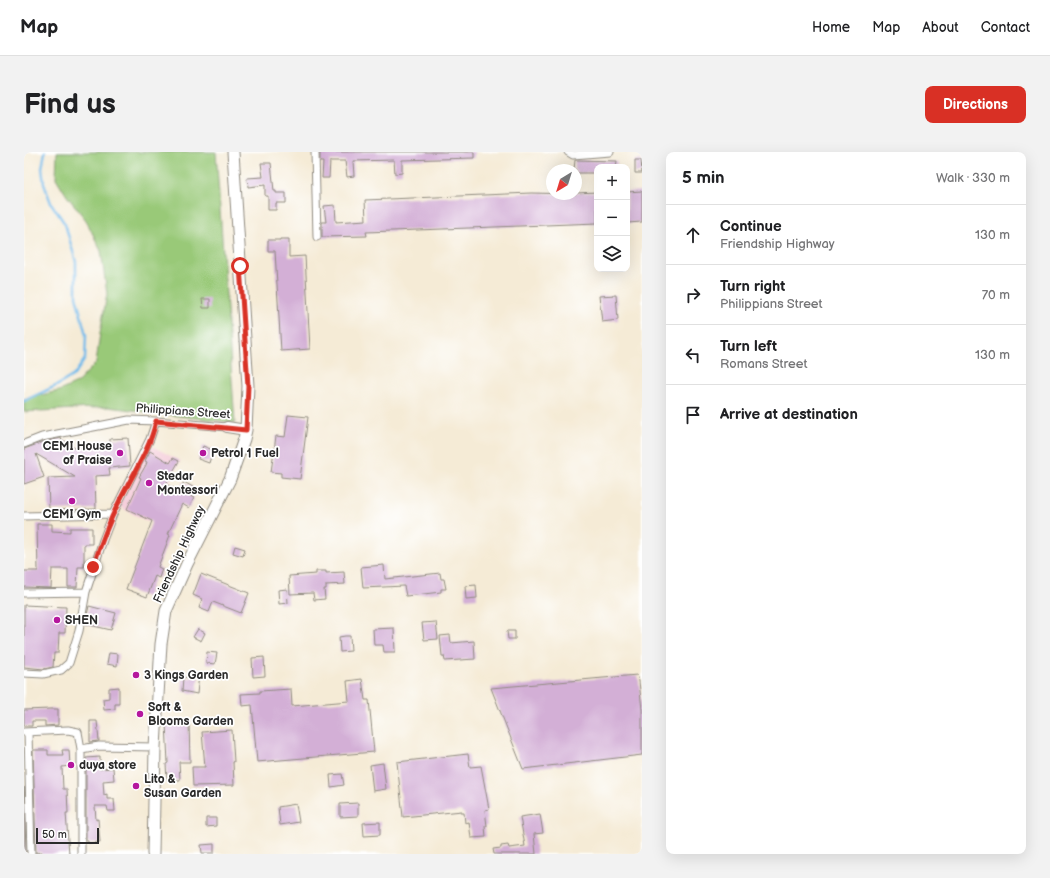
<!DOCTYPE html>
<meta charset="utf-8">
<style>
body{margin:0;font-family:"Balsamiq Sans",sans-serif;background:#f2f2f2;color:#202124}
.controls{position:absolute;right:12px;top:12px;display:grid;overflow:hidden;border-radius:8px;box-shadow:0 4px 16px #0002}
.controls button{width:36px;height:36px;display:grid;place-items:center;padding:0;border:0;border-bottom:1px solid #e0e0e0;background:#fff;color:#202124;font:20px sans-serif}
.compass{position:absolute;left:522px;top:12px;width:36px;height:36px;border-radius:50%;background:#fff;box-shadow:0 4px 16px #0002;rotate:218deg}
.scale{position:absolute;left:12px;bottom:10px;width:63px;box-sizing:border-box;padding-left:4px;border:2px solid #2b2b2b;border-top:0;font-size:11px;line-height:14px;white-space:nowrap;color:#2b2b2b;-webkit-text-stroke:3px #fff;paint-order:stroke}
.stop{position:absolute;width:12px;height:12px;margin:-9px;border:3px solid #d93025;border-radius:50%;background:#fff}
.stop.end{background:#d93025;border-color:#fff;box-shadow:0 1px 4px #0008}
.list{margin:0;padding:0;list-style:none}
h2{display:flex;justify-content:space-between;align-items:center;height:52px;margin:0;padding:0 16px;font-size:17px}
h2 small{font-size:13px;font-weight:400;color:#757577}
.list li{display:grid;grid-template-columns:26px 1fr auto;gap:12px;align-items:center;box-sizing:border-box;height:60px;padding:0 16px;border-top:1px solid #e0e0e0}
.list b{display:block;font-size:15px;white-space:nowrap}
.list p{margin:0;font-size:13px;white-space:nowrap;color:#757577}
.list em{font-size:13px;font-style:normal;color:#757577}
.icon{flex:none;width:22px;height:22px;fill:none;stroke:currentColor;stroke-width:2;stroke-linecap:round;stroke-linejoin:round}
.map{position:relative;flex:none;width:618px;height:702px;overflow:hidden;border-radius:8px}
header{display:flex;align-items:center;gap:24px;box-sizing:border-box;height:56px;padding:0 20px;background:#fff;border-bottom:1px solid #e0e0e0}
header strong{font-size:19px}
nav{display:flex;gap:22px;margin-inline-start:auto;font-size:14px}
.intro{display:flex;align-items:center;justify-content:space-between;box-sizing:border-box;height:96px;padding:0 24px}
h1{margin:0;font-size:28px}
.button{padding:10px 18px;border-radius:8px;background:#d93025;color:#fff;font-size:14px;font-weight:700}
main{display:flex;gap:24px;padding:0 24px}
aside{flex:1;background:#fff;border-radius:8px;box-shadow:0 4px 16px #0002}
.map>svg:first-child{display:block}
.built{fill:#f5cfdb}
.green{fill:#99c978;stroke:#627a52}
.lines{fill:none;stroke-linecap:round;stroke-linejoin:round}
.stream{stroke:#73bbeb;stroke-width:2.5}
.building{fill:#d3afd6}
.street-casing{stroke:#908b80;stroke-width:9}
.secondary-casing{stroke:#908b80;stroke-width:12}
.primary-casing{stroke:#908b80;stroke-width:13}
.street{stroke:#fff;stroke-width:7}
.secondary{stroke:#fff;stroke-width:10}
.primary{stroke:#fff;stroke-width:11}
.route{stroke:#d93025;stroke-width:5}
.poi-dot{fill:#b5179e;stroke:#fff;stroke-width:1.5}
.labels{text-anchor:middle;stroke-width:3.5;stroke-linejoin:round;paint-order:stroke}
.street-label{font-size:12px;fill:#2b2b2b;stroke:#fff}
.poi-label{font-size:12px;font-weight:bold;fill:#2b2b2b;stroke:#fff;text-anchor:start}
</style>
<header>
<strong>Map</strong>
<nav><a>Home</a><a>Map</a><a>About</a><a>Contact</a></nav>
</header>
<div class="intro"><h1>Find us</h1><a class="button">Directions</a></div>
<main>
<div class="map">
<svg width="618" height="702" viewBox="0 0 618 702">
<rect width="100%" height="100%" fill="#fff"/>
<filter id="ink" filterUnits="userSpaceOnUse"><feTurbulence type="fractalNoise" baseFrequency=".025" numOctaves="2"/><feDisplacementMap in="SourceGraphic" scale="8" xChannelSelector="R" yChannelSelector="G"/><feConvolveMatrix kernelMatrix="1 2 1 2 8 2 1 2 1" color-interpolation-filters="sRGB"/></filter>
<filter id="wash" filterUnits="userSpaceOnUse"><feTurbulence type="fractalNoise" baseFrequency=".012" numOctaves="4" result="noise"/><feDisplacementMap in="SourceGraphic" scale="16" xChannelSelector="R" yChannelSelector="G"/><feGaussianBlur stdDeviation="0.9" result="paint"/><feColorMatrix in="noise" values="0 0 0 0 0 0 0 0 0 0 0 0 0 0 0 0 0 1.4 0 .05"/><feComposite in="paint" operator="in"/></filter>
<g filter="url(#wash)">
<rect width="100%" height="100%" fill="#f5ebd6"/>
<!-- built -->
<path class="built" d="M126,293L156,309L124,370L94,354Z"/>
<!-- green -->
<path class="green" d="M33,0H192L211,271L84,255L0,260V247L35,239L53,231L72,211L76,181L83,142L77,99L62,68L43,44L32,26Z"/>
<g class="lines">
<!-- stream -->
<path class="stream" d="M0,249L34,233L50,223L61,207L62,183L52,144V110L41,72L27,51L20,32L18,16L21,0"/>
</g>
<g id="blocks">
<!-- building -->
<path class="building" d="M296,0H450V6L378,8V21L371,22L370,8L329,9L330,24L323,25L321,9H306L305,26H298L299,10H296Z
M551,8L593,9L592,15H573V21H552V18H550Z
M611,8H617L618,21H611Z
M237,11H247L250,39H252V41H262V51H252V58H244V44H241V33L224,35L223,26L239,25Z
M618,39V70L603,71V40Z
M573,40V71L342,80L343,84L298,85V70H302L300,54L311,53L312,70L342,68L341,48L507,41L552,42V41Z
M256,87H265V105L281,104L286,197L257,199L251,99H244V88H256Z
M592,143L594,168L578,170L575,144Z
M178,147H186V156H179Z
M264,263L284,265L276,327L257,325V321L247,320L252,284L261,285Z
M37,286L38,289L44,290L50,296L86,292V287L104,286L106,314L85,316L86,323L71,324L72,357L25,358L24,326L51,325L12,302L20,325L0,332V297L19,290Z
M179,294L189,298L185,311L174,307Z
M126,299L146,311L149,306L155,309L142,332L155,339L160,330L169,335L164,343L170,346L165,356L158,352L144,382L146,383L134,415L138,417L135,426L131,424L123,445L102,437L128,369L103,357L117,326L115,325L122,313L123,310L121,309Z
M13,372H28V379L46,380V376H68V392H60V415H54L53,435H44V417H28L27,436L0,435V419H14Z
M211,394L221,397L219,404L209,401Z
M360,413L361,427L416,421L417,427H420L422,437H417V440L382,444L380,434L339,436L337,415Z
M292,419H302V421L320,420L321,432L302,433V437H300L301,447L290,448L289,441L266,442L265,424L292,422Z
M177,422L225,441L217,461L189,450L185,460L175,456L178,447L169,443Z
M452,433L453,446L442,447L441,434Z
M263,437L264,451L255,452L254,438Z
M0,453L42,455L41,481H35L34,501H30L29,515L20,517L0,515Z
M65,454L92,461L87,478L61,472Z
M412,470L414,487L400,488L398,471Z
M370,476L371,500H360L359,493H350L349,477Z
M174,477L181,481L177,489L169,485Z
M483,479H491V487H484Z
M426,483L427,491L450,489L451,507L421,509L420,504H418L416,484Z
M321,484H326L327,499L316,500L315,485Z
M183,500L193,501L191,512L182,511Z
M85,501L94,502L93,514L83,512Z
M240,505L241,524L229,525L228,506Z
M168,521L175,522L173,542L158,539L159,525L168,526Z
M613,523L615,529L618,558V603L499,617L467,536Z
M338,527L341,548H345L350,600L233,610L228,553L218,554L217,542L236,541V539L267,537L268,554L325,549L323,529Z
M95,535V552H91V557L80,558L79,547L85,546V536Z
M26,557H34V573L21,574V569H8V574H0V558Z
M66,569H73L75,589L66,590Z
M165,570L166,610H155L156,628H143L142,612L144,611L142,571Z
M208,578L210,610H209L210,633L169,634L168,615H181L178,580Z
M9,598H24V603H39L38,598H45L46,614L38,615L39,637H43L44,661H42L45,702H18V700L12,701Z
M444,602L446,615L457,614L465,657L461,658L463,674H461L462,685L447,686L445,670L441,671L440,661H438V659L379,665L373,610Z
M76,605V617L89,616L90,628L79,629L80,643L83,642V647H90L91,659H84L83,654H71L72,668L74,667L76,690L64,691V689H62V606Z
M359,611L362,637L349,639L346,613Z
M318,622L320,633L307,635L306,623Z
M0,635L2,700H0Z
M334,651V664L316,665V652Z
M272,652L275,670L256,673L254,655Z
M516,662L519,681L510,682L512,702H470L469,697L477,696V694L484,693L485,696L501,694L496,665Z
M182,666H192V674L182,675Z
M356,670V683L340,684L339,671Z
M190,692V701H178L177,693Z"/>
</g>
</g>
<g filter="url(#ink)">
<use href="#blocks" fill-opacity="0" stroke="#908b80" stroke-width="1"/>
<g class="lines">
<!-- street casing -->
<g class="street-casing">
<path id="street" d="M291,0L293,85
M544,0L549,3L586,0
M0,292L18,285L105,268L132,269L203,275
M0,364L89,362
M0,441L62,440
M0,521L19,522L37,518L45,511L55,479L62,440L79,388L89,362L126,287L132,269
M0,580L44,578L54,580L57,597V702
M4,580L7,702
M57,597L75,594L131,595"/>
</g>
<!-- secondary casing -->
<g class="secondary-casing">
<path id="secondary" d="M203,275L222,278"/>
</g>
<!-- primary casing -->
<g class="primary-casing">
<path id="primary" d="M129,702L131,595L137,492L142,459L163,412L206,327L220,287L222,278L224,234L209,0"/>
</g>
<!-- street -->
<use href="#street" class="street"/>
<!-- secondary -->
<use href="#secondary" class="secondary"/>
<!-- primary -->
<use href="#primary" class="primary"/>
</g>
</g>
<g class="lines" filter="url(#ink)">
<!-- route -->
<path class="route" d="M69,415C76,394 84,372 94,352C107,325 126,298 132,269L222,278L224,234L216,114"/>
</g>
<!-- markers -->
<g class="poi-dot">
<circle cx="96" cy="301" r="4"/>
<circle cx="179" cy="301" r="4"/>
<circle cx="125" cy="331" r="4"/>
<circle cx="48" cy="349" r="4"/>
<circle cx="33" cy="468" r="4"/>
<circle cx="112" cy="523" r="4"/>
<circle cx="116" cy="562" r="4"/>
<circle cx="47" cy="613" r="4"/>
<circle cx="112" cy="634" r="4"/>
</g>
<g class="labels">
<!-- street labels -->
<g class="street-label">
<text transform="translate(159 259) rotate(4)" y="4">Philippians Street</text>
<text transform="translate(155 402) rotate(-65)" y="4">Friendship Highway</text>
</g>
<!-- poi labels -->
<g class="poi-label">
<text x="88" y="298" text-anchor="end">CEMI House<tspan x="88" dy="14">of Praise</tspan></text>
<text x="187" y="305">Petrol 1 Fuel</text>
<text x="133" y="328">Stedar<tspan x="133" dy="14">Montessori</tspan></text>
<text x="48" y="366" text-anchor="middle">CEMI Gym</text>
<text x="41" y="472">SHEN</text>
<text x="120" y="527">3 Kings Garden</text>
<text x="124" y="559">Soft &amp;<tspan x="124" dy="14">Blooms Garden</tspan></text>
<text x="55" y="617">duya store</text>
<text x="120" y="631">Lito &amp;<tspan x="120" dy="14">Susan Garden</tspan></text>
</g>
</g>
</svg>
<div class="controls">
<button>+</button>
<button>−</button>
<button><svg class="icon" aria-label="layers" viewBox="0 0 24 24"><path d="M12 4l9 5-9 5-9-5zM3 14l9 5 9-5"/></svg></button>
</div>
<svg class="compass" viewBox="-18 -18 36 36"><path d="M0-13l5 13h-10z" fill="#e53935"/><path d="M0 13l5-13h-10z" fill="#757577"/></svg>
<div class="scale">50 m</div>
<div class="stop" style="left:216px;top:114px"></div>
<div class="stop end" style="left:69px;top:415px"></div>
</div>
<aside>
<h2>5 min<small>Walk · 330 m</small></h2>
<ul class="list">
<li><svg class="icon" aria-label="ahead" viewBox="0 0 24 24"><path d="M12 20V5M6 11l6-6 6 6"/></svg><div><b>Continue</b><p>Friendship Highway</p></div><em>130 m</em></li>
<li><svg class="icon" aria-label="right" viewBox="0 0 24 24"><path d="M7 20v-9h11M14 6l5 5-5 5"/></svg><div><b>Turn right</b><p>Philippians Street</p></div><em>70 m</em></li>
<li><svg class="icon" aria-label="left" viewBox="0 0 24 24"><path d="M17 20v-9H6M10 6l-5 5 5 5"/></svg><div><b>Turn left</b><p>Romans Street</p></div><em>130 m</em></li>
<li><svg class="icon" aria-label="arrive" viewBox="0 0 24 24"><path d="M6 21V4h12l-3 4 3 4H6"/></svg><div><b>Arrive at destination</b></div></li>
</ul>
</aside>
</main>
